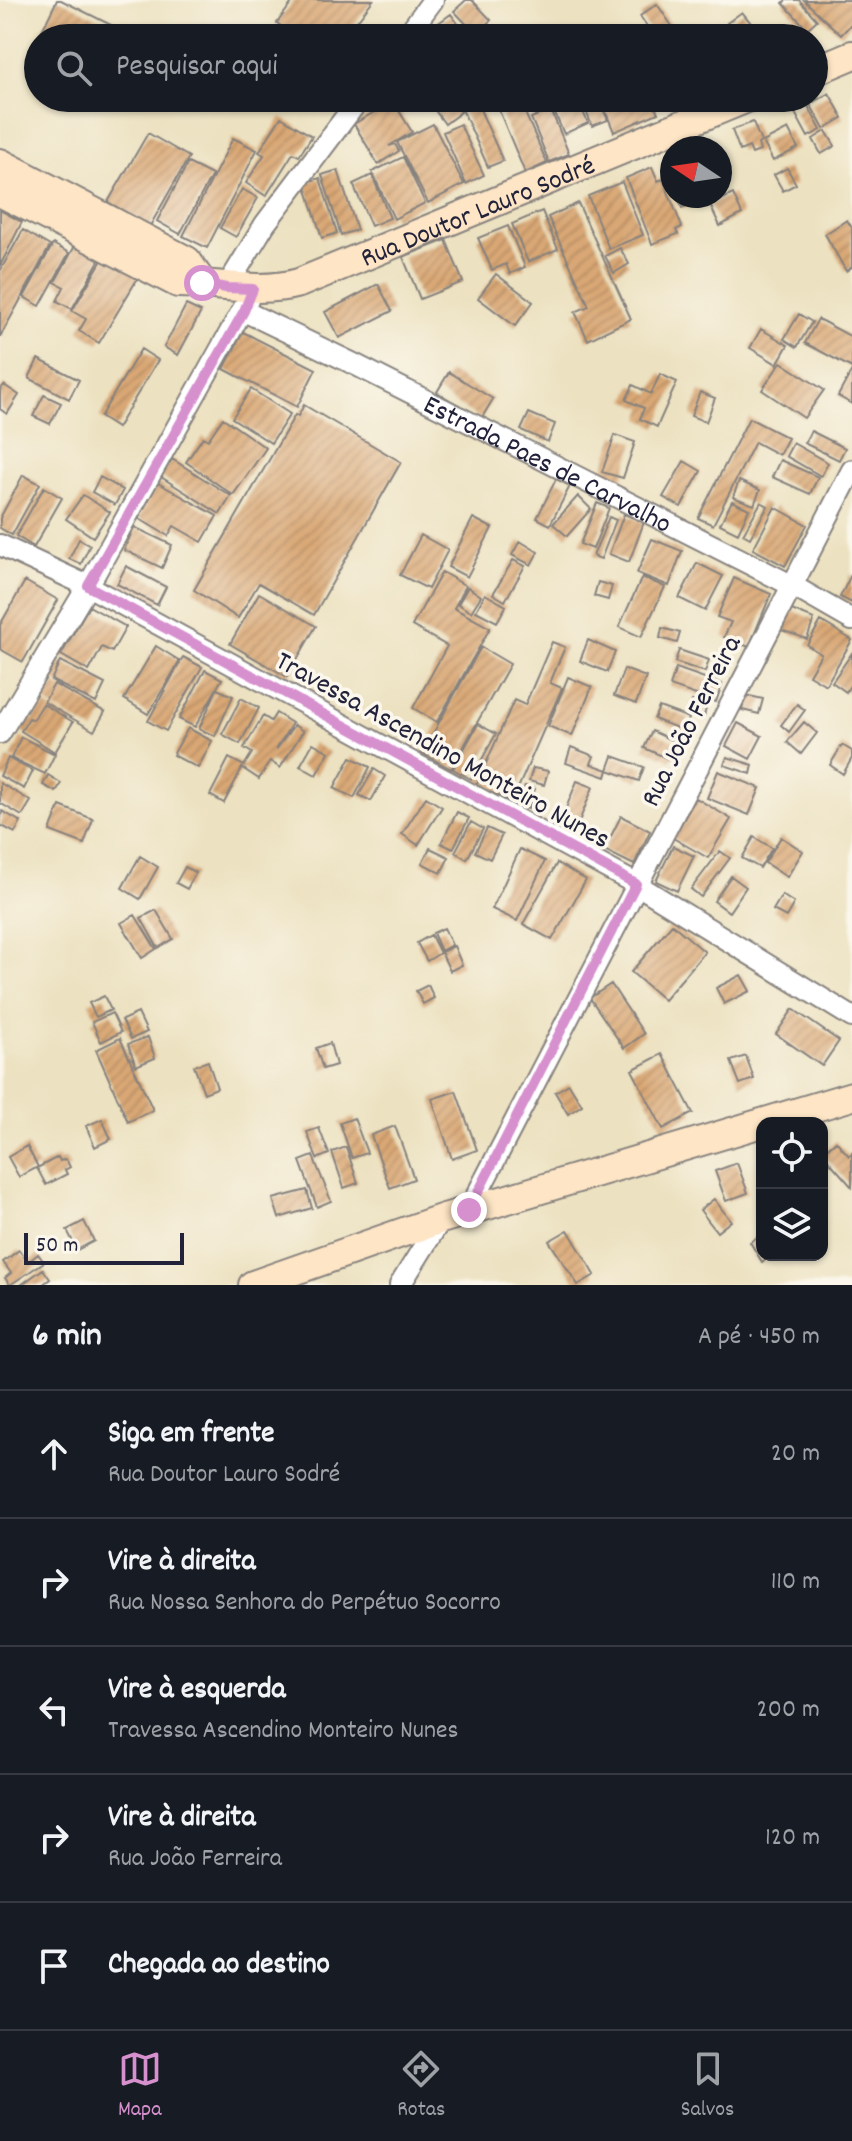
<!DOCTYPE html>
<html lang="pt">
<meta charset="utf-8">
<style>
body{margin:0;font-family:Dekko,sans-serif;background:#242831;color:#f1f3f6}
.controls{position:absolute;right:24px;bottom:24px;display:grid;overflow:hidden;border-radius:16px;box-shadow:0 2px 6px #0004}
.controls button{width:72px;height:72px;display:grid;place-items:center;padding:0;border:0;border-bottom:2px solid #363941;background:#171b24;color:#f1f3f6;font:40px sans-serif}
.compass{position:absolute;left:660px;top:136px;width:72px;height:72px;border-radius:50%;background:#171b24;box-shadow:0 2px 6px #0004;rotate:283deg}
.scale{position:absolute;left:24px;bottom:20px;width:160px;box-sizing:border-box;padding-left:8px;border:4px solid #22223b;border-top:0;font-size:22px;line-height:28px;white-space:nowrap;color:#22223b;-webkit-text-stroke:6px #fbf7ec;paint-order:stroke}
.stop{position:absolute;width:24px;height:24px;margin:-18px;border:6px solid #d690ce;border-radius:50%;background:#fff}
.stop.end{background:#d690ce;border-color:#fff;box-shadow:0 2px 8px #0008}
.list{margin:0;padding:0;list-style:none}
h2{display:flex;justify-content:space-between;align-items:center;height:104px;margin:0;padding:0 32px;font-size:34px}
h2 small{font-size:26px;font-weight:400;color:#9ea1a6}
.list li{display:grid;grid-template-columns:52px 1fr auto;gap:24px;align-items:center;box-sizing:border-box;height:128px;padding:0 32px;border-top:2px solid #363941}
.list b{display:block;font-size:30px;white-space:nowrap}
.list p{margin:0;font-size:26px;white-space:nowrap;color:#9ea1a6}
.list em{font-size:26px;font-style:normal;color:#9ea1a6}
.icon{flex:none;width:44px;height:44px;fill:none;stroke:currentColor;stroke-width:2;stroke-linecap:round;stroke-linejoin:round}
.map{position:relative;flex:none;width:852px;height:1285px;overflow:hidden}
.search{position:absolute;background:#171b24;box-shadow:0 2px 6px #0004;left:24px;right:24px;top:24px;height:88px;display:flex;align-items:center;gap:20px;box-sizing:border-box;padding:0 28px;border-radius:44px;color:#9ea1a6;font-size:30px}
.sheet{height:744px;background:#171b24}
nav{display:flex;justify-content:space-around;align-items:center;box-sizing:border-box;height:112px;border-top:2px solid #363941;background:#171b24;font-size:22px;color:#9ea1a6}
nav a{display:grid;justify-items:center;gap:4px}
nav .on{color:#d690ce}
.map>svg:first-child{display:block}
.building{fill:url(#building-hatch)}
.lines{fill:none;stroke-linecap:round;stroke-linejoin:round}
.street-casing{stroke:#87827e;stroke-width:24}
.secondary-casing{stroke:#87827e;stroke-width:32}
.street{stroke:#fff;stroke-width:20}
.secondary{stroke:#fde5c5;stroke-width:28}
.route{stroke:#d690ce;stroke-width:10}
.labels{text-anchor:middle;stroke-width:7;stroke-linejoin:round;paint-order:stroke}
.street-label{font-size:28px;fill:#22223b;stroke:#fbf7ec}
</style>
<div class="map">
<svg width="852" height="1285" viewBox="0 0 852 1285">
<defs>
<pattern id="building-hatch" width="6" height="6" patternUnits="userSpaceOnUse" patternTransform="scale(2)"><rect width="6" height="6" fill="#d9a774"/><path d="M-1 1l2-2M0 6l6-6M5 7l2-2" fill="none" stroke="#ba8f65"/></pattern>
</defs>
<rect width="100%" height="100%" fill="#fbf7ec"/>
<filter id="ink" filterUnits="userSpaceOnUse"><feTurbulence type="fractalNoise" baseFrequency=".0125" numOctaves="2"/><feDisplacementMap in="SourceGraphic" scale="16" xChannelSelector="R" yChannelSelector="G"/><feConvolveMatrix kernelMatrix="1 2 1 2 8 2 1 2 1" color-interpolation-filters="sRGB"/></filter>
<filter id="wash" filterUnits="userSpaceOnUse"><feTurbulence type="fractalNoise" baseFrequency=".006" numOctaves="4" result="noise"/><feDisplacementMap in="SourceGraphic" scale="32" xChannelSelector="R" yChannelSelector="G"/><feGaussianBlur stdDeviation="1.8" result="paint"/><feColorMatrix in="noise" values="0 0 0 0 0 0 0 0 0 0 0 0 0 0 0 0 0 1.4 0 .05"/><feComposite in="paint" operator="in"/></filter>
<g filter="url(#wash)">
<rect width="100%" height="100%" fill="#ece1c0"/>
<g id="blocks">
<!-- building -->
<path class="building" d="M57,0H61L137,38H42L39,37Z
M294,0H373L344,38H297L277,23Z
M466,0H472L491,20L476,34L454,11Z
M786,0H799L817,20L807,29L783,3Z
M804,0H852V23L841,35Z
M657,4L676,32L666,38H655L640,16Z
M742,12L763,38H739L727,23Z
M451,14L466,35L461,38H425L422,35Z
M373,24L385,34L382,38H362Z
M829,93L843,118L824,129L810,104Z
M426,98H451L461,112L445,124Z
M462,98H475L503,161L488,167L458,100Z
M548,98H577L588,123L564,134Z
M581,98H598L608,120L592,126Z
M600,98H651L658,113L614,132Z
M519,99L547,163L525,173L498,108Z
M393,101L412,132L389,146L395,144L399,151L378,164L354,124Z
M807,104L821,130L808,137L794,111Z
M551,110L569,154L549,162L531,118Z
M281,117L312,136L299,156L293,153L266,196L246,183L264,155L259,152Z
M753,122L761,142L758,144L760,151L752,154L749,147L740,151L732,130Z
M433,124L464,184L428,203L397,142Z
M460,124L484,175L466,184L443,132Z
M788,129L798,148L773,161L763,142Z
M826,131L835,146L821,154L813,139Z
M148,133L189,157L150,226L108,202Z
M233,138L257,150L207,248L183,236Z
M403,157L425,203L394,219L372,172Z
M188,163L212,175L180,234L157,221Z
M652,167L658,181L663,179L682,227L676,230L678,234L652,244L626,178Z
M787,168L796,184L783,191L774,175Z
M338,170L357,230L341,235L322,175Z
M372,175L390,218L371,226L353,184Z
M320,178L337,233L322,238L305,183Z
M622,182L643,235L609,249L588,196Z
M242,189L258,198L236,237L220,228Z
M733,194L742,214L720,226L710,205Z
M677,196H703L704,199L682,208Z
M578,203L631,319L588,340L575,312L589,306L548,217Z
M0,210L22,222L0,266Z
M542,211L558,249L528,262L512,224Z
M847,220L852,228V267L846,271L825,234Z
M508,226L525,267L510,274L506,264L492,270L478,238Z
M23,230L50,246L0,337V271Z
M446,240L463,282L420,299L403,257Z
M53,244L69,253L40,306L24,297Z
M76,244L101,257L72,309L57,301L64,287L55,282Z
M620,248L629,264L614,273L605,256Z
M105,255L139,276L99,343L79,331L86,319L72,311Z
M496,274L533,302L515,326L478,298Z
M378,284L392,311L339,338L325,312Z
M186,305L201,312L178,355L164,347Z
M799,314L812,322L797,347L784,339Z
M818,319L852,337V368L805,343Z
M761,329L788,345L777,364L750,348Z
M243,332L316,369L297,407L224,369Z
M141,349L158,360L117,428L100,417Z
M38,359L79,380L69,399L29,378Z
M781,362L824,390L804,418L762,390Z
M852,370V404L838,396Z
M449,372L493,399L481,419L437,392Z
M660,374L677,382L657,427L640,419L644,408L626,400L633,385L651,394Z
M4,385L19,395L7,414L0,409V390Z
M251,389L290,414L271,443L232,418Z
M700,392L715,398L706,422L691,416Z
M44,395L61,403L50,424L33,416Z
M304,405L401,462L314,615L259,583L238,618L194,590L295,415L298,416Z
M529,413L555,424L548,442L521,430Z
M223,418L266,448L233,495L186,462L203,437L208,440Z
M749,418L788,438L779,455L755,442L713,525L698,518Z
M811,431L845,448L839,460L804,443Z
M615,435L635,442L623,478L602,472Z
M793,443L828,463L821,476L786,456Z
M172,459L231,496L220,514L161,477Z
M780,460L818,477L810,494L772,477Z
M684,461L701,471L681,507L663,497Z
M23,475L40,484L12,535L0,528V518Z
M100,477L123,490L115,505L92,492Z
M556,479L570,486L550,525L537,518Z
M739,481L760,490L754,505L733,497Z
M158,483L217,516L202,542L174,526L168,536L138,518Z
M44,487L62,498L34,547L16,536Z
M83,495L110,512L93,537L66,519Z
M578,496L591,509L567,536L553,524Z
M732,501L749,509L738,533L720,524Z
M761,502L768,506L750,538L743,534Z
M597,503L609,508L593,549L580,544Z
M775,507L807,525L785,566L753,549Z
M624,514L644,522L629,562L609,554Z
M609,517L616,520L601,559L593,556Z
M473,518L492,528L467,577L448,567Z
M134,527L172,545L162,568L124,550Z
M421,535L448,550L428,589L400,575Z
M79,539L90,545L81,564L69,559Z
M652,539L682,551L669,586L637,573Z
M520,541L538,552L531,565L512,555Z
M513,560L525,566L505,601L493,594Z
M697,563L723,576L705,611L679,598Z
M126,566L166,587L157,605L117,584Z
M442,572L466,586L454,608L490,628L437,722L413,708L447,646L412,626Z
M852,573V603L840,597Z
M642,577L665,587L641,637L619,627Z
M734,578L771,594L749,647L724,637L731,622L717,617Z
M25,581L58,600L23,662L0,649V625Z
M598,582L612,586L608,600L594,596Z
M468,587L481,596L471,612L458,604Z
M259,593L316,626L287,677L230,644Z
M485,594L506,606L497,622L476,611Z
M89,606L126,627L112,652L102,647L89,671L61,655Z
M789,609L814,619L807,639L781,630Z
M821,621L852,640L826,685L809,675L821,654L807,645Z
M662,628L680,633L677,643L660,638Z
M588,640L615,652L607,672L580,661Z
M552,642L565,647L550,683L562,688L512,802L476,786L514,700L525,705Z
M156,646L180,661L148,714L124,699Z
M481,647L510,664L451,769L422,753Z
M679,650L709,660L705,672L675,662Z
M852,653V682L846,692L832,682Z
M183,657L202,667L166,731L148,721Z
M60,661L105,684L96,703L51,680Z
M676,668L722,684L716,702L670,686Z
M624,669L646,677L636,704L614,696Z
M205,670L222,679L195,727L179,719Z
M568,677L592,687L572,736L548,726Z
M54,684L105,712L94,731L44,702Z
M217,689L233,696L215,736L199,729Z
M745,695L763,699L759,714L742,710Z
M241,698L259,708L240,744L222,734Z
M692,701L707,705L704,716L689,712Z
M43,704L73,722L55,752L21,731L29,718L33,720Z
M797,704L805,710L789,732L781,725Z
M659,707L689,718L685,731L654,719Z
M276,713L292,723L276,750L294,725L303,731L280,768L270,761L259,779L242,768L224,803L210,795L229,758L244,766L252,753L244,748L263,716L271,721Z
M804,722L817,733L801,754L787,742Z
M738,723L762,736L750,759L726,746Z
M478,724L496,734L471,779L453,769Z
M188,728L212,741L198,768L173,755Z
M652,731L678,743L671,760L644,748Z
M21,737L55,754L45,774L11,758Z
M313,743L329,752L316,775L300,766Z
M842,745L852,751V758L843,774L830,765Z
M571,747L594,756L591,764L608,770L613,756L644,767L639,781L608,770L606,777L566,763Z
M351,757L370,767L354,798L334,788Z
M727,757L753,765L751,774L724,765Z
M8,758L33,771L24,789L0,776Z
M533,768L548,771L544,785L529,781Z
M374,769L385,776L371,801L359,795Z
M718,771L760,788L749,815L707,798Z
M48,775L61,783L56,792L43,785Z
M577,781L593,787L572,839L556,833Z
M0,783L31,801L22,816L0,803Z
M525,786L535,789L528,809L518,806Z
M426,797L442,807L418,845L402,834Z
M696,798L731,819L708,858L673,838Z
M60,806L93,819L84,844L50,831Z
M2,811L21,822L15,833L0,825Z
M457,812L469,818L453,849L441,843Z
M621,816L650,831L634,865L604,850Z
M471,822L483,829L467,859L455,852Z
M487,828L502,835L490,859L475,852Z
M754,837L772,848L760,868L742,858Z
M781,837L803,851L787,877L765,863Z
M673,846L694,856L677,891L656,881Z
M430,848L449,857L441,873L422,863Z
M520,849L545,861L517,921L492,909Z
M720,851L730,858L701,897L691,889Z
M140,856L158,867L140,899L122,888Z
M557,863L586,880L552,940L523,924Z
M185,867L196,873L187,889L176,883Z
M731,876L746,887L729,912L714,901Z
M782,895L794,903L786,917L773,910Z
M156,910L173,939L158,948L141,918Z
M135,915L156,949L142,958L121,923Z
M672,924L705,952L664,1000L631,972Z
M444,928L452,945L441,951L433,933Z
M431,935L440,953L427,961L417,943Z
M454,946L462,965L450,971L441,952Z
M741,975L750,991L724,1004L716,988Z
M611,984L644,1034L624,1048L590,998Z
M428,985L434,998L423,1004L416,991Z
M104,996L111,1010L96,1017L89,1003Z
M793,1009L839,1041L822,1066L776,1034Z
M112,1013L121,1032L101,1042L92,1022Z
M138,1013L147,1032L131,1039L122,1020Z
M148,1037L155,1058L136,1066L128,1044Z
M120,1038L153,1110L128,1122L96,1050Z
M330,1043L336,1065L323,1069L316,1048Z
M662,1054L693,1113L663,1129L632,1070Z
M746,1056L754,1079L740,1084L731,1061Z
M208,1061L217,1088L204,1093L194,1066Z
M569,1084L582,1105L568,1114L555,1092Z
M456,1091L477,1150L452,1159L432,1099Z
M354,1118L367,1153L352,1158L340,1123Z
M102,1119L111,1139L95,1147L86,1126Z
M395,1126L414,1179L390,1188L371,1135Z
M319,1128L329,1154L317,1159L307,1132Z
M836,1141L849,1156L852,1153V1187L822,1153Z
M27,1146L38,1167L19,1177L8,1157Z
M346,1147L358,1183L344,1188L332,1152Z
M313,1156L331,1201L317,1207L300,1161Z
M58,1157L60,1161L66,1159L70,1167L65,1170L67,1174L46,1185L37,1168Z
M737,1163L748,1193L726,1201L715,1171Z
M307,1190L312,1208L279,1218L273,1199Z
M714,1199L731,1221L717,1232L700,1210Z
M84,1221L94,1241L77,1250L67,1230Z
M568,1230L595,1275L578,1285L549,1241Z
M762,1234V1255H772L762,1262L750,1242Z
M19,1250L28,1262L38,1254L44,1262L10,1285L5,1278L11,1273L3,1262Z
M43,1269L50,1279L42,1285H21Z"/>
</g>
</g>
<g filter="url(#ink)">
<use href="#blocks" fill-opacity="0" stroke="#87827e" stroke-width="2"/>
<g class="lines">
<!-- street casing -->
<g class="street-casing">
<g id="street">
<path d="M405,38L433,0"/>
<path d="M226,288L265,224L360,98"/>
<path id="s1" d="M244,311L356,365L791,585L852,620"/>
<path d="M0,545L88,586L636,884L852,1017"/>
<path d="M0,733L88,586L248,300"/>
<path d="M469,1210L852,470"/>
<path d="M400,1285L441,1219"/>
</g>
</g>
<!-- secondary casing -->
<g class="secondary-casing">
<g id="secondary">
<path d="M814,71L852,55"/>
<path d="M0,163L187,261L202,283"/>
<path id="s2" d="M0,192L178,283C220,283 258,294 299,283L747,98"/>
<path d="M253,1285L441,1219L852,1096"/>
</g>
</g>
<!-- street -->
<use href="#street" class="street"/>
<!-- secondary -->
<use href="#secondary" class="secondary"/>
</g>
</g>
<g class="lines" filter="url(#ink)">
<!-- route -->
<path class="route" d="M202,283L226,288L253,289L244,311L88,586L636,884L469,1210"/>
</g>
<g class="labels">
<!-- street labels -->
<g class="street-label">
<text dy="10" stroke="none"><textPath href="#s2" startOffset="514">Rua Doutor Lauro Sodré</textPath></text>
<text dy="10" stroke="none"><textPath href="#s1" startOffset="340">Estrada Paes de Carvalho</textPath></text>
<text transform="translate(689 720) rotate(-63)" y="10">Rua João Ferreira</text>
<text transform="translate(444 748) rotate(29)" y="10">Travessa Ascendino Monteiro Nunes</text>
</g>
</g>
</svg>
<div class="controls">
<button><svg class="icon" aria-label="locate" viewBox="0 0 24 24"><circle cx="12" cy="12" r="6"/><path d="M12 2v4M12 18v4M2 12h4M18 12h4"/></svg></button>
<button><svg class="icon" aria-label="layers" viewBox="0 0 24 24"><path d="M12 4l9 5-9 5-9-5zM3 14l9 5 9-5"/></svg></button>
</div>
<svg class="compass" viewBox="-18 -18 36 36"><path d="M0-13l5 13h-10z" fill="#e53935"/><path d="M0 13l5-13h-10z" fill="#9ea1a6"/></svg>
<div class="scale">50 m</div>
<div class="stop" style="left:202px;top:283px"></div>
<div class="stop end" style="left:469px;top:1210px"></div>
<div class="search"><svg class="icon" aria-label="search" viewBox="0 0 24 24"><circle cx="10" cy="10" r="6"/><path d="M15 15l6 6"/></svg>Pesquisar aqui</div>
</div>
<section class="sheet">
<h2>6 min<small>A pé · 450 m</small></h2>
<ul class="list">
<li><svg class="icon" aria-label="ahead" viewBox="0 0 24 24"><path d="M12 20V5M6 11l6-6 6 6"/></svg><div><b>Siga em frente</b><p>Rua Doutor Lauro Sodré</p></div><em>20 m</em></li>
<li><svg class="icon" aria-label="right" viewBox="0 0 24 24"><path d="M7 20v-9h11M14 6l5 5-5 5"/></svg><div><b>Vire à direita</b><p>Rua Nossa Senhora do Perpétuo Socorro</p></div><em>110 m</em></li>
<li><svg class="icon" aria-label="left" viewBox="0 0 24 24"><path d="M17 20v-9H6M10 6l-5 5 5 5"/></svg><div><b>Vire à esquerda</b><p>Travessa Ascendino Monteiro Nunes</p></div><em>200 m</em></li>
<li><svg class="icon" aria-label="right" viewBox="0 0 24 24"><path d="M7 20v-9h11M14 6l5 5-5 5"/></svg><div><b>Vire à direita</b><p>Rua João Ferreira</p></div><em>120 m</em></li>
<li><svg class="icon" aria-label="arrive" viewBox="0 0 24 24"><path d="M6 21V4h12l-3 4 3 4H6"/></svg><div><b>Chegada ao destino</b></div></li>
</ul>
</section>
<nav>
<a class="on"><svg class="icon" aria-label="map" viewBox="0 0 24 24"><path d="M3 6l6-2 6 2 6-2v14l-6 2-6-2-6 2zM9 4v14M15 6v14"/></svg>Mapa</a>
<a><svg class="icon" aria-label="directions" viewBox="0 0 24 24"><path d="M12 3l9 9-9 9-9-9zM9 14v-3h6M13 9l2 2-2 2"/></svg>Rotas</a>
<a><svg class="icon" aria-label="saved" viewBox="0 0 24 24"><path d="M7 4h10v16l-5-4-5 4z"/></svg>Salvos</a>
</nav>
